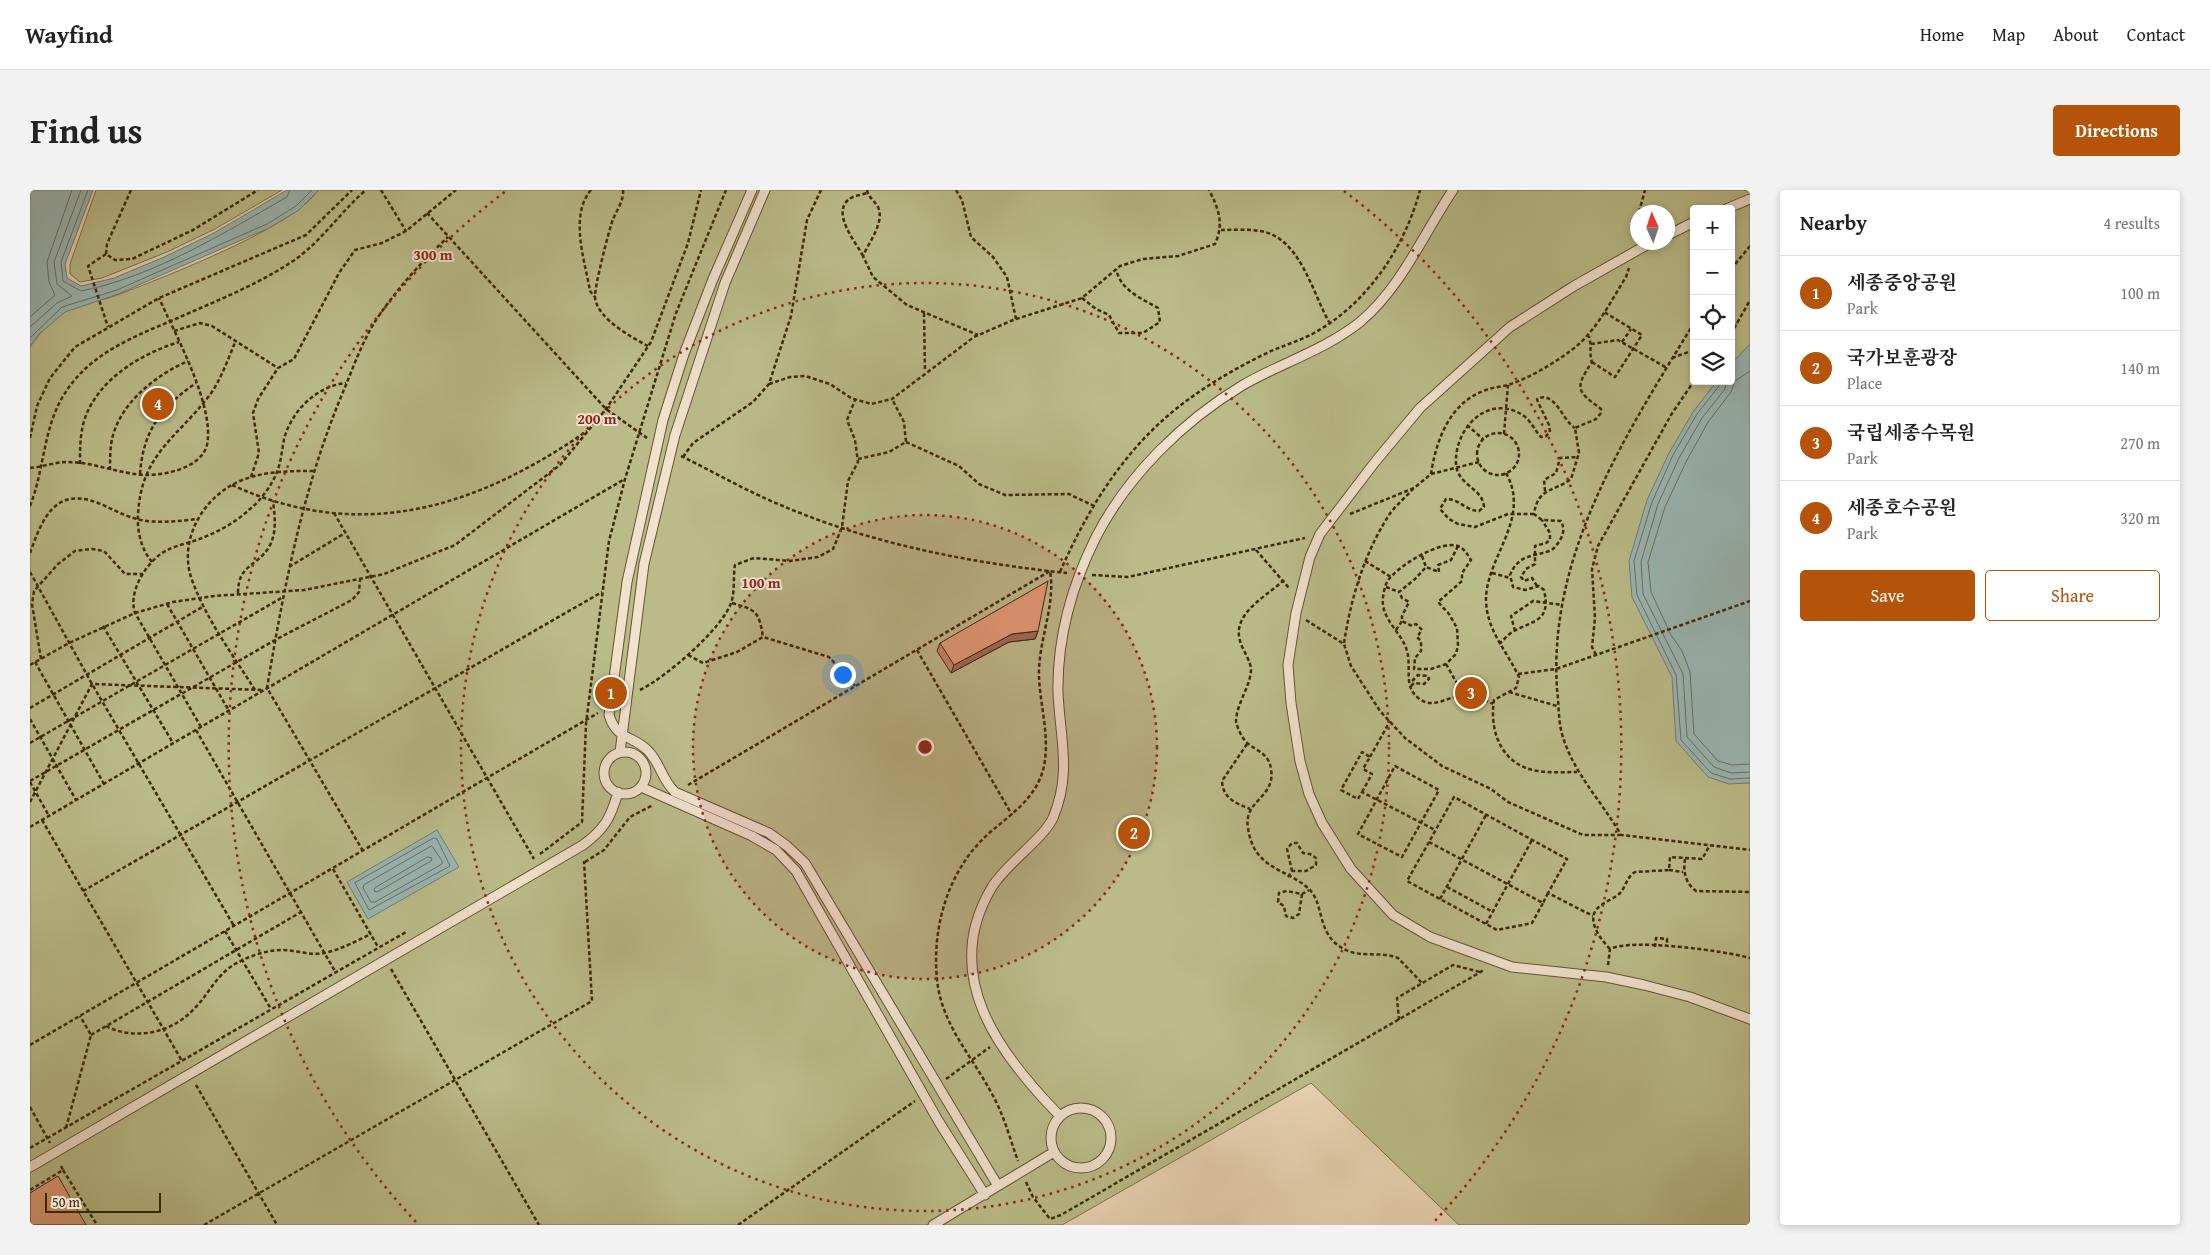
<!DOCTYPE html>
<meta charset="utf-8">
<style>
body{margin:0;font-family:"Gentium Book Plus","Noto Serif KR",serif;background:#f2f2f2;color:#222}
.controls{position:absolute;right:15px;top:15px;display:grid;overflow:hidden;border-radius:5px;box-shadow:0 2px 8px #0003}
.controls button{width:45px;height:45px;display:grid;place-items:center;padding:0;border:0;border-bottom:1px solid #e0e0e0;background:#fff;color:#222;font:25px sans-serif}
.compass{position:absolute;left:1600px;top:15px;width:45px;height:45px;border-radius:50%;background:#fff;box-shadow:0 2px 8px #0003;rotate:357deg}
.scale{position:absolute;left:15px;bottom:12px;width:116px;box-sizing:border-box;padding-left:5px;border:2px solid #3e280a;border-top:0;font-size:14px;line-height:18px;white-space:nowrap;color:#3e280a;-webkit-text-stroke:4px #f0e2cd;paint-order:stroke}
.you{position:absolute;left:812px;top:484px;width:18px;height:18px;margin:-12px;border:4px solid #fff;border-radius:50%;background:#1a73e8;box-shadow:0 0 0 8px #1a73e833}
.badge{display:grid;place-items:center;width:32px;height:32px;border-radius:50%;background:#b45309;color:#fff;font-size:16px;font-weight:700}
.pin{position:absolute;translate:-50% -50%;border:2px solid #fff;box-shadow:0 1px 5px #0006}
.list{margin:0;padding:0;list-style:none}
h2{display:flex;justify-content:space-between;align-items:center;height:65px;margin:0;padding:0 20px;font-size:21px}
h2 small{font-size:16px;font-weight:400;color:#767676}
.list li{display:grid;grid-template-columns:32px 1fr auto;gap:15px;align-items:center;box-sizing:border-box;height:75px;padding:0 20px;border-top:1px solid #e0e0e0}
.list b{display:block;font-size:19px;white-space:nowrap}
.list p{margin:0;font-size:16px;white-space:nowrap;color:#767676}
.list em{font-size:16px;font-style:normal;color:#767676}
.actions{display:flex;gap:10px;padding:15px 20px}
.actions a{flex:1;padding:11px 0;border:1px solid #b45309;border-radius:5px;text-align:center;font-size:18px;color:#b45309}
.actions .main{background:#b45309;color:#fff}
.icon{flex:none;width:28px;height:28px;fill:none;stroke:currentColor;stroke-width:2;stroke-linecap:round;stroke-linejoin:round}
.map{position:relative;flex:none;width:1720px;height:1035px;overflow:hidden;border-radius:5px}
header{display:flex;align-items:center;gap:30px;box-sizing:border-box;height:70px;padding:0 25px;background:#fff;border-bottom:1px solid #e0e0e0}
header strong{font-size:24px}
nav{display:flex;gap:28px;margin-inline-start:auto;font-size:18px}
.intro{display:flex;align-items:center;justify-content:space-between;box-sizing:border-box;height:120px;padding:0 30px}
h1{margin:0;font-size:35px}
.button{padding:12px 22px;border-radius:5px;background:#b45309;color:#fff;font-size:18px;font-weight:700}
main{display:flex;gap:30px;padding:0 30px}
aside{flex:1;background:#fff;border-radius:5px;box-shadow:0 2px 8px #0003}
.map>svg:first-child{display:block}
.green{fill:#babb89;stroke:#7c724a;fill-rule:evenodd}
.water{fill:#99b6b4;stroke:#757d70}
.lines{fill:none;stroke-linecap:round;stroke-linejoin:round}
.shore{stroke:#6c6f5f;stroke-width:1}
.service-casing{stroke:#685334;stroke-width:11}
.path{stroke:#3e280a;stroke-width:2.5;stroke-dasharray:4 2.5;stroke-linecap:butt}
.service{stroke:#f0e2cd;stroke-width:9}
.wall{fill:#c08665;stroke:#3e280a}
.shaded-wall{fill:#9c6d53;stroke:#3e280a}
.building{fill:#df9c76;stroke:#3e280a}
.ring{fill:none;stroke:#8f2418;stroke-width:2.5;stroke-dasharray:2.5 5}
.centre{fill:#8f2418;stroke:#f0e2cd;stroke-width:2.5}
.ring-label{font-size:15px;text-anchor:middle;font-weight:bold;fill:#8f2418;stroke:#f0e2cd;stroke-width:4;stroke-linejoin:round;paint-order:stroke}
</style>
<header>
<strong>Wayfind</strong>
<nav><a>Home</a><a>Map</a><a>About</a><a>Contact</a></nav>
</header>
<div class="intro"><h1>Find us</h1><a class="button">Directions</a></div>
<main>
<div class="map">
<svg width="1720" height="1035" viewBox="0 0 1720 1035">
<rect width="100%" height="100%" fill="#e8d3b2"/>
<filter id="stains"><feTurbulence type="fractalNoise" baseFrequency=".004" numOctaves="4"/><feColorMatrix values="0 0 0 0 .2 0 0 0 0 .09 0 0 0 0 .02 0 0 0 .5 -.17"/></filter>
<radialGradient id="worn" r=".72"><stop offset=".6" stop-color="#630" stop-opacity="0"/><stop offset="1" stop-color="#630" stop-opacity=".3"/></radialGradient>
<!-- green -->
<path class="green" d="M66,0H252L185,39L137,62L72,88L50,92L40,84V74Z
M288,0H1720V1035H1429L1281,893L1032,1035H0V157C9,144 21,129 35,121C51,113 72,111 90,104C134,87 265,37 288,0ZM1664,19H1701V191H1664ZM1608,22H1638V52H1608Z"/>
<!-- water -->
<path class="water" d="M0,0H63L35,74L37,88L51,96L84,88L134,67L184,43L257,0H289L269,20L239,38L88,104L35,122L9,144L0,156Z
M1720,154V593L1699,594L1678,587L1646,551L1642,487L1602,407L1599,371L1617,310L1639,263L1663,222L1687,191H1701V174Z
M407,640L429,677L338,729L317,692Z"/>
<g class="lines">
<!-- shore -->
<path class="shore" d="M58,0L31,72L33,91L51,101C125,86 192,44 257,7L260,0
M0,127L25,105L19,92L17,72L42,0
M0,137L27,113L42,106L27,94L24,72L51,0
M0,148L32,117L87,100L237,34L266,16L282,0
M1720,181L1705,191L1701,202L1678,232L1656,272L1635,317L1618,372L1621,402L1641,445L1652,461L1660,482L1664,544L1688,571L1702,575L1720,574
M1690,191L1689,196L1667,224L1643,265L1622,312L1604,371L1607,405L1646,485L1651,550L1681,583L1700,589L1720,588
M1696,191L1695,199L1672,228L1649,268L1628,314L1611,372L1613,404L1653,484L1657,547L1684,577L1701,583L1720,582
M404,648L407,649L420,676L339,720L325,693Z
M402,656L412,671V674L345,712H341L333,698L334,695Z
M398,667L402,668L401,671L347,702L344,701L345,698Z"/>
<!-- service casing -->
<g class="service-casing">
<path id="service" d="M722,0L683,89L654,164L633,230L597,392L579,525C587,552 606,545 620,563C631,576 633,591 645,602L739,643L757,656L775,673L968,996
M1696,19L1720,9
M1638,45L1664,32
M1622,52L1544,96L1480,137L1390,218L1345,272L1290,344L1280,367L1266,423L1258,475L1261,513L1270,571L1279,604L1292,633L1321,679L1363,725L1400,747L1482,777L1576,787L1614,795L1660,807L1720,829
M574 583a21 21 0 1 1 42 0a21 21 0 1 1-42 0Z
M590,562L614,374L645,245L695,93L735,0
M611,597L722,646L746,660L766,681L909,932L955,1005
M1021 948a30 30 0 1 1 60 0a30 30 0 1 1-60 0Z
M1030,926C969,864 909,785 962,697C976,674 1013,649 1023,628C1042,583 1030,548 1028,503C1027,447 1041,397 1066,347C1098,285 1153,231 1213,195C1251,173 1295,160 1330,132C1371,98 1394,43 1423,0
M0,977L553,655C575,639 581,627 588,602
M903,1035L1024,962"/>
</g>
<!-- path -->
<path class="path" d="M101,0L77,54L76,64L85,70L102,69L163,40L228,0
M351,0L376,41
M561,0C539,26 555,71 560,101L565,107
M593,0C594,10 587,20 583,29C579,40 564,98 565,108C568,129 601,147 618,156
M837,0C838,7 844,10 848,17C855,32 839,52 833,66L843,87L877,115L948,145
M926,0L932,10L941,47L963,67L977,87L986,129
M1609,22L1615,0
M397,23L576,219L617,248
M1191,40C1203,40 1217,39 1230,41C1270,47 1282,102 1299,132
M1606,46L1608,33
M76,64L58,76L78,137
M833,66C826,52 802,25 818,10C822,6 831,5 837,3
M1701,79L1720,56
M1052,108L1066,119L1079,125L1089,143H1113L1130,132L1128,118C1111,108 1091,101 1086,79
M894,123L895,181
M1664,133C1596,244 1518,364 1527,499C1529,514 1528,529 1532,544C1543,583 1571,610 1591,645L1720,660
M1701,137L1707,133
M144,141L170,133L182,136L248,178
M1701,144L1720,110
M1592,152L1601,139
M1561,154L1588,150L1637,178
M1642,168L1664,160
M1562,172L1585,187L1612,145L1574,122
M739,194L760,187L775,186L800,194L821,208L841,214L862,209L944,147L983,130L1052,108L1090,76L1113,69L1148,66L1185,54C1194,34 1189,19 1179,0
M1437,235L1453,249
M1447 264a21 21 0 1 1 42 0a21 21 0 1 1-42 0Z
M1474,244L1478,195
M0,248L7,216L20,188L45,157L129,108L276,45L322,0
M876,252L929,276L949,294L975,305L1039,304L1064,316
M651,266C684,282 718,302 753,316C842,354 941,373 1037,383
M653,267L663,253L723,212L739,194L761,126L777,30L791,0
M828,269L859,262L876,252L874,232L862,209
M50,274C50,259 50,245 54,231C67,190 110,164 149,152
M0,278C12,277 25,272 37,272C64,272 89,284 116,285C136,285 171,278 177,255C185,216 145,144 129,108
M80,280C80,270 80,259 82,249C90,213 126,185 158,171
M1476,283C1502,329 1455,368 1456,411C1457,441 1477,461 1489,487L1486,498L1464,510C1459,542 1472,576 1508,581C1521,583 1535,582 1547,582
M110,284C113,241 131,217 166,193
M1401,284L1449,272
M221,287L229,263L223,223L228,209L248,178L264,169L309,83L325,60L352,53L376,41L426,0
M202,295C331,354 446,318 557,241
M1515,301L1514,290L1526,283L1530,268L1548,267
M0,316C14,281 13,241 32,208C56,166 98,149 141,131C181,113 223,97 260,73C290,54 309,23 336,0
M304,323L504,669
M1320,324L1384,298L1401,284C1406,250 1420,212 1456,200C1463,197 1471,197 1478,195C1499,188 1521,175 1539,162C1565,144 1579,114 1596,87L1599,78
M1504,324H1478L1445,337L1428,334L1419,329L1410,319L1416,309C1430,309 1436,321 1449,321L1454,317C1453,298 1427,295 1426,274C1424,238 1459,202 1494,226C1501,231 1505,241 1511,247L1516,246L1520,242L1519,235L1508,212L1507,209C1525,200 1532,230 1545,238
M1428,356L1421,370L1408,375L1409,382L1396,377L1385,389L1369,402L1372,408L1379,412L1372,426V431L1382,436L1386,434L1392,440L1387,447L1391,451V461L1385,468L1384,479H1401L1416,474L1426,464L1428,455L1427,438L1419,424L1408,412L1432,391V383L1441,370C1437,364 1435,359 1428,356C1410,350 1370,375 1359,389C1355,394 1354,401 1353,407C1350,429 1372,442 1377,461C1382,478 1372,498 1391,510C1405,519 1420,505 1435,505C1444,505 1455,510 1463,514
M1226,360L1259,398
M0,363C12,329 25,296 68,313C81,318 94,326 107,329C125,334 150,331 168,329
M1392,366L1396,377
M1335,371L1361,387
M122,372C111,359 107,341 108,325C111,264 146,249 179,206C191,190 198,169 206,150
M259,377L315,343
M0,382L62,494L204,736
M1030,382C1058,318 1095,258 1151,215C1178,194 1208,177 1239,162C1254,155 1270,151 1284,143C1337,114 1375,57 1390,0
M1462,383L1480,388
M1062,385L1098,387L1275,348
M1254,390C1236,407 1202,423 1210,451C1213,461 1221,471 1221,480C1220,498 1206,514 1206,532C1208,539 1211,546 1216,552C1226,561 1239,563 1241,579C1246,608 1213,610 1218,638C1224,681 1258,678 1280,700C1295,716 1286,746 1316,760C1332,768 1352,761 1368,768L1392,793
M1507,396L1502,388L1494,391L1491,387L1496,379L1505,374V356L1516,353L1520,350V343L1512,330
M1356,397L1369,402
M208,403C208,374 227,377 239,357C247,343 245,327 243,311
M702,413C726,420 729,421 733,447
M137,414L199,521
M1276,430L1314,454L1321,476L1350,521L1375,548L1412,576L1461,599L1478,612L1553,645H1590
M73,436L143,553
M1366,440L1372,431
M1485,441L1481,426L1503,411L1533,415
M1314,453C1321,408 1334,364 1359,325C1365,316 1375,308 1383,299
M1469,454C1474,450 1478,444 1484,441C1505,430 1521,431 1514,400L1509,396L1495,400L1483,397L1480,385C1489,363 1505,367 1522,360C1530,352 1537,342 1531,331L1512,330L1504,324C1508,297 1524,302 1541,289L1549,263L1545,238L1566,229L1571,223V219C1547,201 1544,199 1562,172C1559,164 1562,157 1559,146
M887,460L982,625
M658,465L673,473L707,462L733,447L799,467L825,496
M1566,465L1562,457L1565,428L1562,379L1568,356L1641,225L1664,191
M11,469L2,414L4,401L28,374L45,361L62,359L74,361L95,384H113
M5,472L74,594
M1416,474L1428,495V506
M0,475L39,453L105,423L143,412L184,406L274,400L354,384L425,355L530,275L576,219L621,152L658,53L671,0
M1488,484L1526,479L1720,411
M1381,496L1384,493L1394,494L1399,489L1398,486L1388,485L1383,490L1384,493
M225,500C203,465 176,429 162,390C147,349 175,303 215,289C237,281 260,281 283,281
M610,500C635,488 692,439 701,413C705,404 703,385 705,375L724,368L760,371L788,367L803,359L812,337L818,291L828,272L825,250L817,230L825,210
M1479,502L1527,516
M0,518L174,416
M0,529L46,610
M171,537L105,423C98,402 115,375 132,363C143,356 155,354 167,350C186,343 205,333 220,319C231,310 242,295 247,282C251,272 252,260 254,249C262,220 287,196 316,193
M166,540L306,783
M0,553L253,407
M1217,554L1192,591C1193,609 1206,613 1220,619
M1340,567L1360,531
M1365,576L1409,600L1372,667L1328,644Z
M0,591L245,450L322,410L329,402L330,390
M0,592L19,626
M658,595L1020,381C1026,415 1008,451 1009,486C1010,519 1024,559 1009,591C997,616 974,629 955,647C917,683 902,739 907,789C911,834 942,866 962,904C974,925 980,949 988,971
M1332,602L1342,584L1333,579L1340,567L1332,562L1311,600L1328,609L1332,602L1405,640
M0,612L62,494L232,500
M12,630L152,871
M0,637L593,290
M1399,652L1377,691L1467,740L1502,733L1513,713
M333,661L237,498C254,397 273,297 313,202C323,178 332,152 346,130C367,99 391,72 418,47
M510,664L552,632L556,534L579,351L595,289L646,123L696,0
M1655,669C1653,681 1655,693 1666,701L1720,702
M555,672L574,660L600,627L623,615
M303,679L348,757
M1639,680L1653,682
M1258,687L1262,681H1276L1286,675V668L1280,664L1273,663L1267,653H1262L1257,659L1262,681
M1417,697L1463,722
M53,701L572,402
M1518,703L1513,713L1399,652L1424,607L1537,669L1518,703L1563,726
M1272,704L1269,724L1263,728L1256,726L1254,716L1248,712L1249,703L1257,701L1272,704L1279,700
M1410,709L1456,625
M1456,734L1502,650
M195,741L241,819
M1625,757L1626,748L1637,749V757
M1580,759C1572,751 1557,732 1566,720C1571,713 1582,710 1589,704C1596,698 1596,687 1605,682L1639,680L1640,667L1672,669L1680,655
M1578,775L1580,759C1602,748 1695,761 1720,768
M361,779L509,1035
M1369,830L1367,808L1423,775L1450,782
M76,836C104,851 142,843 164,819C179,804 186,785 205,774C219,766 237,760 252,760C267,760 280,766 294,763C310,760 326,751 341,744
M61,845L271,722
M0,855L568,523
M916,889L960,857
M166,895L247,1035
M0,917L20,953
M36,938L61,845L50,826
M0,958L376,742
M33,980L67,1035
M996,992L1003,1007L1020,1029L1031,1025L1454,780
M0,1000L33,980L30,974
M174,1035L562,811L554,671
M708,1035L885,911"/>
<!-- service -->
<use href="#service" class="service"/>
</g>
<!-- wall -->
<path class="wall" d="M1008,441L1005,449L979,452L921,483L907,461L910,453Z"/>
<!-- shaded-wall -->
<path class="shaded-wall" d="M1008,441L1005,449L979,452L921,483L924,475L982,444Z"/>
<!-- building -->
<path class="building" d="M1018,391L1008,441L982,444L924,475L910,453Z
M28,986L56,1035H0V1003Z"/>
<!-- distance rings -->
<circle cx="895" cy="557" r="232" fill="#8f2418" fill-opacity=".12"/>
<g class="ring">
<circle cx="895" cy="557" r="232"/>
<circle cx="895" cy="557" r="464"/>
<path d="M386 1032A696 696 0 0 1 476 1M1314 1A696 696 0 0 1 1404 1032"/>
</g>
<circle cx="895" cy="557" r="8" class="centre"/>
<g class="ring-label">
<text x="403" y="70">300 m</text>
<text x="567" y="234">200 m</text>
<text x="731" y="398">100 m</text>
</g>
<rect width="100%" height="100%" filter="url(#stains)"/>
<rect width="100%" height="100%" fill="url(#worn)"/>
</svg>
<div class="controls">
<button>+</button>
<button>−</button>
<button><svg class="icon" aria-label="locate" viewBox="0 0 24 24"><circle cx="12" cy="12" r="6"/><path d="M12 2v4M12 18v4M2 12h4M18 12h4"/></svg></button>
<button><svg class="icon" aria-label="layers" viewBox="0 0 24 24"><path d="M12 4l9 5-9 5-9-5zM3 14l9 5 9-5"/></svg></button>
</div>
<svg class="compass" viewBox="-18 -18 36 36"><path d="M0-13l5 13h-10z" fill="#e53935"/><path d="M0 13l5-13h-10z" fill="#767676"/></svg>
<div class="scale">50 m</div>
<div class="you"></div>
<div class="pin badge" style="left:581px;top:503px">1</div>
<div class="pin badge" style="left:1104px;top:643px">2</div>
<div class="pin badge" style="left:1441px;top:503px">3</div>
<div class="pin badge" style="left:128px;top:214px">4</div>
</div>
<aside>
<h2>Nearby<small>4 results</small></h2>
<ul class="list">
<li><span class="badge">1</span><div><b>세종중앙공원</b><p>Park</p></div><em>100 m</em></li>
<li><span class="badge">2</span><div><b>국가보훈광장</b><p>Place</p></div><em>140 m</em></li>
<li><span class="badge">3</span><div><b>국립세종수목원</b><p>Park</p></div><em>270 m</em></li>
<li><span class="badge">4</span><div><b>세종호수공원</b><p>Park</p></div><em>320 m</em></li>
</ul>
<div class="actions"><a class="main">Save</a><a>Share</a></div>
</aside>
</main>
